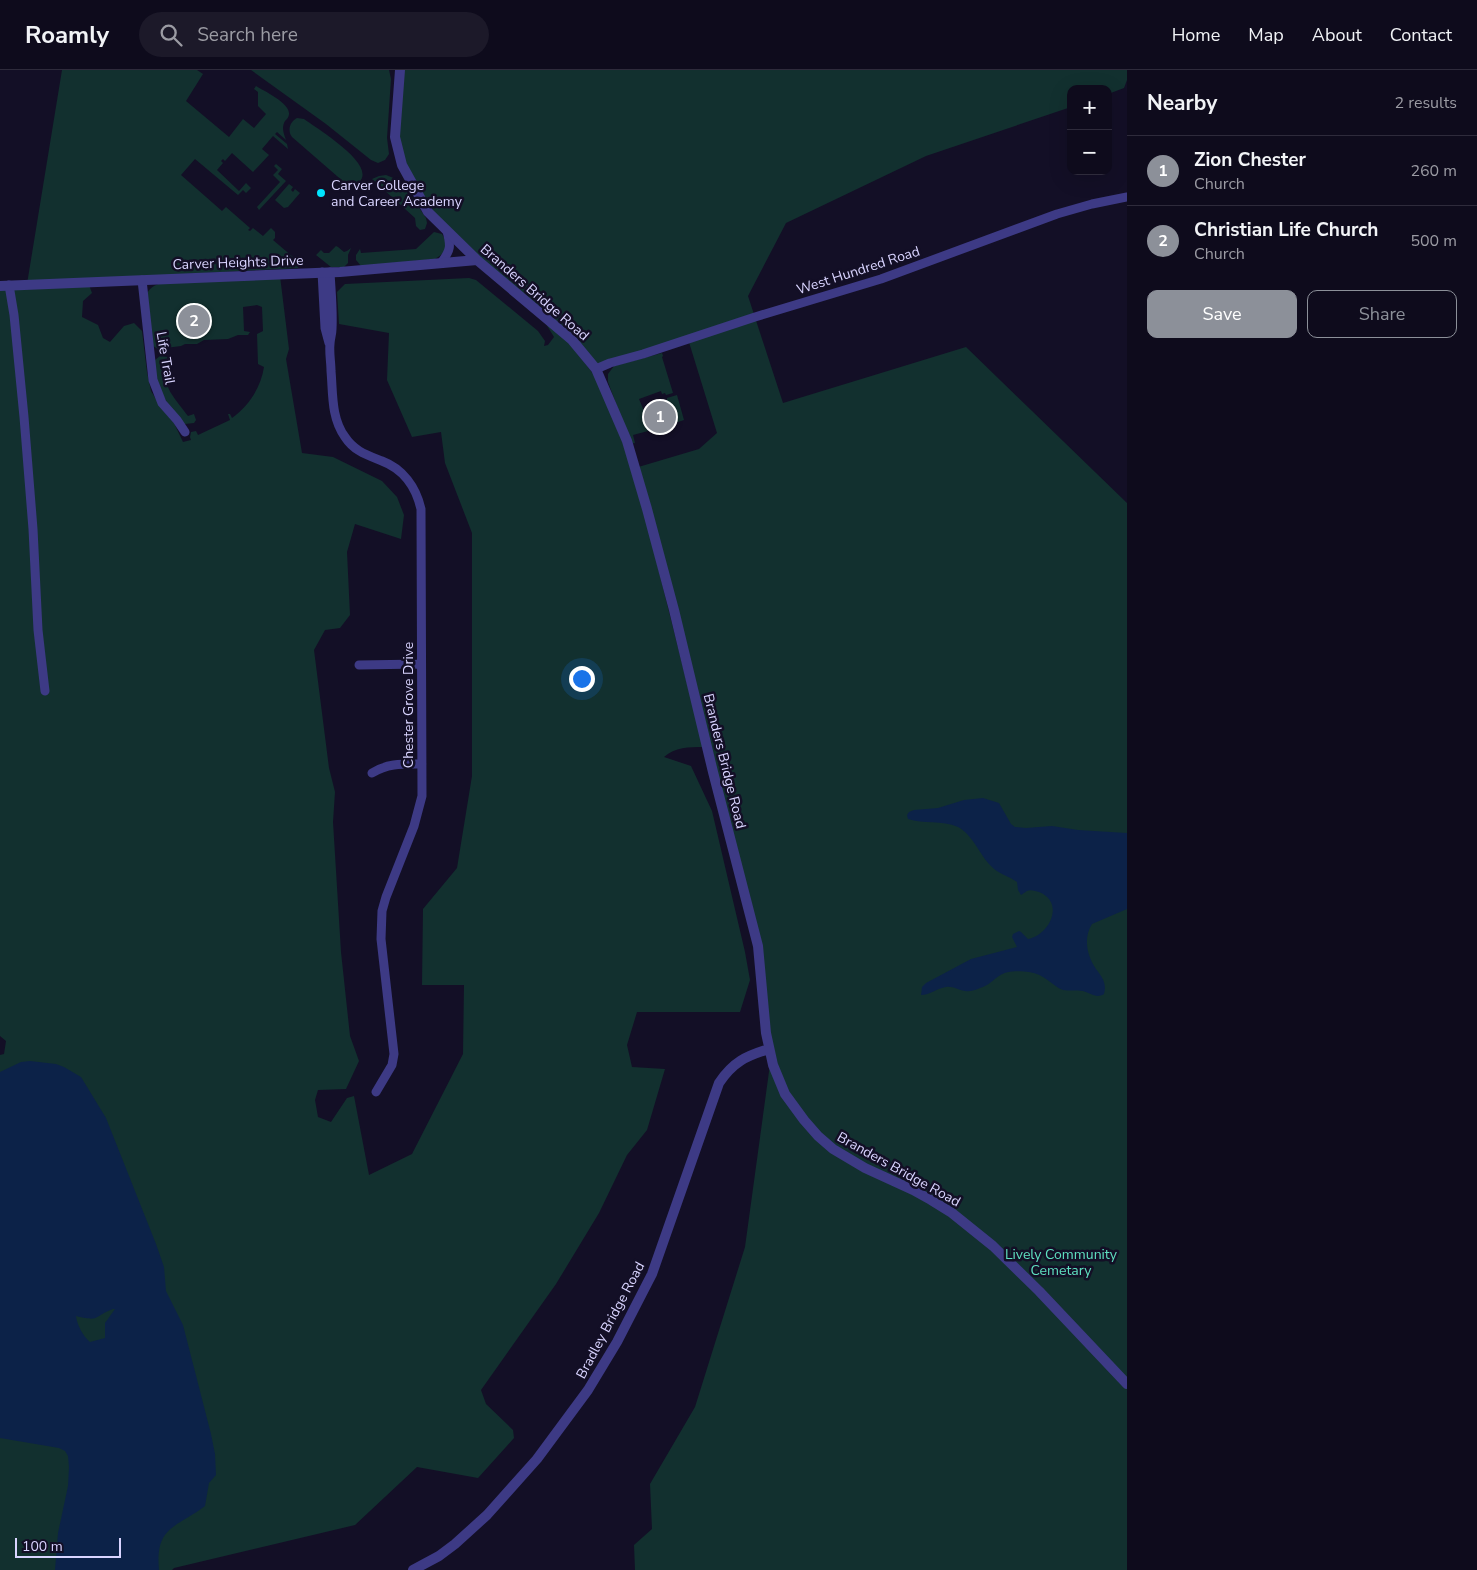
<!DOCTYPE html>
<meta charset="utf-8">
<style>
body{margin:0;font-family:"Nunito Sans",sans-serif;background:#1c1929;color:#f1f3f6}
.controls{position:absolute;right:15px;top:15px;display:grid;overflow:hidden;border-radius:10px;box-shadow:0 5px 20px #0002}
.controls button{width:45px;height:45px;display:grid;place-items:center;padding:0;border:0;border-bottom:1px solid #2e2b3b;background:#0e0b1c;color:#f1f3f6;font:25px sans-serif}
.scale{position:absolute;left:15px;bottom:12px;width:106px;box-sizing:border-box;padding-left:5px;border:2px solid #d9d4ff;border-top:0;font-size:14px;line-height:18px;white-space:nowrap;color:#d9d4ff;-webkit-text-stroke:4px #130f26;paint-order:stroke}
.you{position:absolute;left:581px;top:608px;width:18px;height:18px;margin:-12px;border:4px solid #fff;border-radius:50%;background:#1a73e8;box-shadow:0 0 0 8px #1a73e833}
.badge{display:grid;place-items:center;width:32px;height:32px;border-radius:50%;background:#8c9099;color:#fff;font-size:16px;font-weight:700}
.pin{position:absolute;translate:-50% -50%;border:2px solid #fff;box-shadow:0 1px 5px #0006}
.list{margin:0;padding:0;list-style:none}
h2{display:flex;justify-content:space-between;align-items:center;height:65px;margin:0;padding:0 20px;font-size:21px}
h2 small{font-size:16px;font-weight:400;color:#9b9ba3}
.list li{display:grid;grid-template-columns:32px 1fr auto;gap:15px;align-items:center;box-sizing:border-box;height:70px;padding:0 20px;border-top:1px solid #2e2b3b}
.list b{display:block;font-size:19px;white-space:nowrap}
.list p{margin:0;font-size:16px;white-space:nowrap;color:#9b9ba3}
.list em{font-size:16px;font-style:normal;color:#9b9ba3}
.actions{display:flex;gap:10px;padding:15px 20px}
.actions a{flex:1;padding:11px 0;border:1px solid #8c9099;border-radius:10px;text-align:center;font-size:18px;color:#8c9099}
.actions .main{background:#8c9099;color:#fff}
.icon{flex:none;width:28px;height:28px;fill:none;stroke:currentColor;stroke-width:2;stroke-linecap:round;stroke-linejoin:round}
.map{position:relative;flex:none;width:1127px;height:1500px;overflow:hidden}
header{display:flex;align-items:center;gap:30px;box-sizing:border-box;height:70px;padding:0 25px;background:#0e0b1c;border-bottom:1px solid #2e2b3b}
header strong{font-size:24px}
nav{display:flex;gap:28px;margin-inline-start:auto;font-size:18px}
.search{width:350px;height:45px;background:#1c1929;display:flex;align-items:center;gap:12px;box-sizing:border-box;padding:0 18px;border-radius:28px;color:#9b9ba3;font-size:19px}
main{display:flex}
aside{flex:1;background:#0e0b1c}
.map>svg:first-child{display:block}
.green{fill:#12302f}
.water{fill:#0c2248;fill-rule:evenodd}
.lines{fill:none;stroke-linecap:round;stroke-linejoin:round}
.minor{stroke:#3d3a85;stroke-width:9}
.tertiary{stroke:#3d3a85;stroke-width:10}
.poi-dot{fill:#00e5ff;stroke:#130f26;stroke-width:2}
.labels{text-anchor:middle;stroke-width:5;stroke-linejoin:round;paint-order:stroke}
.poi-label{font-size:14px;fill:#d9d4ff;stroke:#130f26;text-anchor:start}
.street-label{font-size:14px;fill:#d9d4ff;stroke:#130f26}
.park-label{font-size:14px;fill:#5fe0c0;stroke:#130f26}
</style>
<header>
<strong>Roamly</strong>
<div class="search"><svg class="icon" aria-label="search" viewBox="0 0 24 24"><circle cx="10" cy="10" r="6"/><path d="M15 15l6 6"/></svg>Search here</div>
<nav><a>Home</a><a>Map</a><a>About</a><a>Contact</a></nav>
</header>
<main>
<div class="map">
<svg width="1127" height="1500" viewBox="0 0 1127 1500">
<rect width="100%" height="100%" fill="#130f26"/>
<!-- green -->
<path class="green" d="M62,0H197L203,4L186,31L229,67L243,49L254,58L266,44L258,36V22L254,19L256,16C264,21 290,33 289,44C289,47 287,49 285,51C281,58 284,64 286,70L277,62L275,64L287,74L288,79L273,66L262,79L269,85L253,102L232,83L225,91L223,89L221,91L223,93L217,100L239,121L246,113L251,118L246,123L243,120L238,125L195,89L181,105L222,141L226,137L250,158L248,160L250,161L253,158L263,166L271,158L275,162V168L273,170L300,193L298,198L168,205L27,214Z
M251,0H389L391,9L387,68L389,84L385,90L378,93L371,90L326,54Z
M402,0H1127V10L1124,18L1108,24V19H1071V37L926,86L786,153L748,226L783,333L966,277L1127,433V1312L973,1159L1127,1314V1500H635L634,1475L652,1459L650,1414L695,1337L745,1177L771,987L760,894L635,398L699,379L717,363L688,269L596,299L429,141L403,94L398,69Z
M297,48L304,49C316,58 378,95 359,112C355,116 350,115 345,113L292,67C287,60 290,52 297,48Z
M276,94L282,99L278,104L286,111L259,140L257,137L280,112L273,105L278,100L274,96Z
M386,105L401,111L426,148L427,153L425,159L420,160L416,156L415,148L372,109L379,106Z
M289,114L293,117L291,120L293,122L295,119L300,123L288,137L284,138L275,130Z
M434,162L442,164C449,175 446,183 435,189L361,196L356,190V185L360,179L361,183L416,179Z
M336,176L338,177L344,182L347,181L351,178L348,185V193L344,197H331L316,185L321,180L324,183H329Z
M280,206L289,279L286,289L302,383L333,387L382,411L397,427L404,445L401,469L355,454L347,482L350,545L340,558L325,560L314,580L329,698L335,722L333,752L341,882L350,966L359,991L346,1019L318,1020L315,1030L318,1047L331,1052L347,1028L354,1026L369,1105L412,1084L463,984L464,915H422L423,839L457,798L472,706V463L445,393L441,362L412,367L387,310L389,263L339,254L337,222L345,214L469,208L476,210L538,261L545,271L544,276L548,275L554,267L546,254L565,268L595,306L623,372L647,454L703,677C689,677 675,677 664,687L691,696L712,741L745,882L750,910L740,942H637L627,975L632,997L665,999L647,1060L627,1085L599,1143L556,1214L481,1320L486,1334L513,1360L514,1368L478,1408L417,1397L355,1455L174,1498L172,1500H0V985L4,984L6,971L0,966V219L89,215L92,223L83,231L82,247L98,255L103,268L110,272L124,256L134,253L142,261L147,302L151,321L162,339L174,353L183,372L191,370L190,367L191,362L196,361L198,365L230,350L228,344H230L232,348C249,336 261,317 264,297L258,294L257,264L263,261L262,237L257,235L243,237L244,261L250,262L248,265H238L228,269L204,270L197,274H185L181,276L158,279L153,276L146,226C150,215 158,214 169,211Z
M662,283L663,286L662,287L673,323L666,325L665,323L662,324L661,321L639,329L644,341L650,339L651,342L649,343L652,352L647,354L648,361L633,365L635,373L631,374L608,312V304L614,296Z
M160,286L167,287L168,291L162,293C165,320 173,326 188,346L194,344L196,350L194,353L185,354C176,346 163,328 159,317C156,310 156,301 154,293L155,290Z
M677,325L684,350L675,353L673,348L669,350L664,337L667,336L665,331L667,330V328Z"/>
<!-- water -->
<path class="water" d="M983,728L999,733L1011,754L1015,757L1026,758L1052,756L1078,760L1127,763V839L1092,854C1083,868 1087,886 1096,899C1102,907 1107,913 1104,924C1096,929 1091,923 1083,921C1077,920 1069,921 1063,920C1052,916 1045,904 1029,902C1020,901 1007,900 999,906C993,910 988,916 980,918C976,920 969,922 965,921C958,920 953,916 946,917C937,918 930,925 921,925L922,917L926,913L971,889L1017,877L1012,867L1013,864L1019,861L1021,862L1028,869C1050,865 1065,832 1039,822C1036,821 1030,819 1027,821C1025,822 1023,824 1021,825L1018,820L1017,812C1009,806 998,804 991,796C979,784 973,765 958,757C942,750 923,754 908,749L907,745L909,742L914,740L938,738L964,730Z
M30,991L56,994L64,997L81,1007L106,1048L156,1174L164,1197L166,1221L183,1255L211,1364L215,1384L216,1405L209,1413L205,1436C176,1458 155,1456 159,1500H55L58,1463L68,1416L69,1397L68,1386L65,1381L59,1378L0,1368V1002L21,992ZM113,1239H115L105,1253V1268L90,1272C83,1266 77,1255 76,1246C101,1252 92,1247 113,1239Z"/>
<g class="lines">
<!-- minor -->
<path class="minor" d="M441,193C451,180 451,176 447,161
M322,202L325,258L329,273
M330,202C331,221 333,240 332,259C332,264 330,269 330,274C329,283 331,292 331,301C333,323 331,348 345,367C354,381 367,385 382,391C403,399 416,417 421,439L422,726L414,756L386,827L382,841L381,869L394,984L392,995L376,1022
M142,210L153,310L162,333L177,350L185,362
M9,215L14,245L24,347L33,459L38,560L45,621
M596,299L610,293L643,284L755,247L881,209L1057,144L1092,134L1127,127
M359,595L421,594
M372,703C388,693 403,694 422,694"/>
<!-- tertiary -->
<path class="tertiary" d="M400,0L395,67L402,95L428,142L477,190L572,270L596,299L627,371L647,439L674,540L713,702L758,876L766,963L773,995L785,1024L804,1050L818,1066L833,1079L865,1098L913,1120L931,1130L952,1143L993,1176L1039,1221L1127,1314
M0,216L340,202L477,190
M413,1500L439,1486L455,1474L487,1445L537,1389L588,1320L617,1272L652,1204L719,1013C733,992 746,986 769,979"/>
</g>
<!-- markers -->
<circle class="poi-dot" cx="321" cy="123" r="5"/>
<g class="labels">
<!-- poi labels -->
<g class="poi-label">
<text x="331" y="120">Carver College<tspan x="331" dy="16">and Career Academy</tspan></text>
</g>
<!-- street labels -->
<g class="street-label">
<text transform="translate(238 192) rotate(-2)" y="5">Carver Heights Drive</text>
<text transform="translate(858 200) rotate(-18)" y="5">West Hundred Road</text>
<text transform="translate(535 222) rotate(41)" y="5">Branders Bridge Road</text>
<text transform="translate(166 288) rotate(80)" y="5">Life Trail</text>
<text transform="translate(408 635) rotate(-90)" y="5">Chester Grove Drive</text>
<text transform="translate(725 691) rotate(76)" y="5">Branders Bridge Road</text>
<text transform="translate(899 1099) rotate(29)" y="5">Branders Bridge Road</text>
<text transform="translate(610 1250) rotate(-62)" y="5">Bradley Bridge Road</text>
</g>
<!-- park labels -->
<g class="park-label">
<text x="1061" y="1189">Lively Community<tspan x="1061" dy="16">Cemetary</tspan></text>
</g>
</g>
</svg>
<div class="controls">
<button>+</button>
<button>−</button>
</div>
<div class="scale">100 m</div>
<div class="you"></div>
<div class="pin badge" style="left:660px;top:347px">1</div>
<div class="pin badge" style="left:194px;top:251px">2</div>
</div>
<aside>
<h2>Nearby<small>2 results</small></h2>
<ul class="list">
<li><span class="badge">1</span><div><b>Zion Chester</b><p>Church</p></div><em>260 m</em></li>
<li><span class="badge">2</span><div><b>Christian Life Church</b><p>Church</p></div><em>500 m</em></li>
</ul>
<div class="actions"><a class="main">Save</a><a>Share</a></div>
</aside>
</main>
